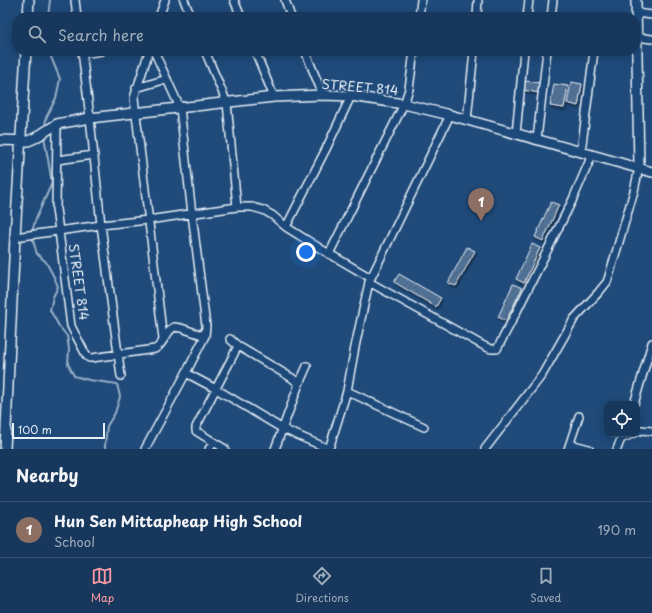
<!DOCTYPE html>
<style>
body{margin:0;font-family:"Playpen Sans",sans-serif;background:#203f62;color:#f1f3f6}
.controls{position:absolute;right:12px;bottom:12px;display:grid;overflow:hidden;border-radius:8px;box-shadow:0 2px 10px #0003}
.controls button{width:36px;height:36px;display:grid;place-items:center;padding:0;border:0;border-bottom:1px solid #365272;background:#17385c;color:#f1f3f6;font:20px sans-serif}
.scale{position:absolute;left:12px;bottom:10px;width:93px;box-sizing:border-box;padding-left:4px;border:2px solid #e8f1f8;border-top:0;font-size:11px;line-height:14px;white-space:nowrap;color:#e8f1f8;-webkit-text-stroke:3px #1f4a7a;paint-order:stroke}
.you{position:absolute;left:306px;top:252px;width:14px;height:14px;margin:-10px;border:3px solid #fff;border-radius:50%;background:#1a73e8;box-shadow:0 0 0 6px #1a73e833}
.badge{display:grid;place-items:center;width:26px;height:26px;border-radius:50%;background:#ff9aa2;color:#fff;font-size:13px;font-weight:700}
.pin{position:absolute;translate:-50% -33px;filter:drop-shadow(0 1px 2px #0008)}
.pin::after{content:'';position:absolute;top:21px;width:14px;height:12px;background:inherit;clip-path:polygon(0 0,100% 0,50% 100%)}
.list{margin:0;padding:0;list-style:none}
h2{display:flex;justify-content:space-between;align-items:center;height:52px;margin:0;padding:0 16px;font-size:17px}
h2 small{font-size:13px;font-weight:400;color:#9eacbb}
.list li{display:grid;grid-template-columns:26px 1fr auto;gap:12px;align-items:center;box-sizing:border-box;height:56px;padding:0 16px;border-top:1px solid #365272}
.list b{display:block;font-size:15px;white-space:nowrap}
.list p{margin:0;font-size:13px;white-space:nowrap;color:#9eacbb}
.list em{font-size:13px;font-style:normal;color:#9eacbb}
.icon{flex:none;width:22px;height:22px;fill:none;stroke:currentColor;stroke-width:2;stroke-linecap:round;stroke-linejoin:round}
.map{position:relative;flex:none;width:652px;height:449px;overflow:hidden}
.search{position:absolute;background:#17385c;box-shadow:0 2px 10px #0003;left:12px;right:12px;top:12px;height:44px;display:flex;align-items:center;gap:10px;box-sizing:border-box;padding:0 14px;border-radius:16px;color:#9eacbb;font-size:15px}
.sheet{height:108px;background:#17385c}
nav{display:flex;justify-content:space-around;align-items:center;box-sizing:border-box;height:56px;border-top:1px solid #365272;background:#17385c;font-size:11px;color:#9eacbb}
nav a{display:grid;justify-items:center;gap:2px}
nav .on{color:#ff9aa2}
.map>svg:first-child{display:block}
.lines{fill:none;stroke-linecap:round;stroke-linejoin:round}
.stream{stroke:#9ab0c7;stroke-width:2}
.building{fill:url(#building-hatch);stroke:#e8f1f8;filter:url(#shadow)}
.minor-casing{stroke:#e8f1f8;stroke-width:10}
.tertiary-casing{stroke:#e8f1f8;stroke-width:12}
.minor{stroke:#1f4a7a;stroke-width:7}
.tertiary{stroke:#1f4a7a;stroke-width:9}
.labels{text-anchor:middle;stroke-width:3.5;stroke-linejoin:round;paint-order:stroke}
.street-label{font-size:13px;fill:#e8f1f8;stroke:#1f4a7a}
</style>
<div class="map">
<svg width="652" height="449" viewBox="0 0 652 449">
<defs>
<pattern id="building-hatch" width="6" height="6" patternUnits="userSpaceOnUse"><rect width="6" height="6" fill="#517399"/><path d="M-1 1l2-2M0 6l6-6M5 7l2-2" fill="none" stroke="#4c5e72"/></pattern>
<filter id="shadow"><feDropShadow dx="1" dy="2" stdDeviation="1" flood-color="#0009"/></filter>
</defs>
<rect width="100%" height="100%" fill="#1f4a7a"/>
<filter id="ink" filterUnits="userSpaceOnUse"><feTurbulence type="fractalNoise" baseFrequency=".025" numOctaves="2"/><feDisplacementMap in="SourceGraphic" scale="8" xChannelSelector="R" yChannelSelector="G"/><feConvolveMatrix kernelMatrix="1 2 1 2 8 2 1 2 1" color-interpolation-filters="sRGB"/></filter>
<g filter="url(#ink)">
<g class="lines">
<!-- stream -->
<path class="stream" d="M48,17L50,0
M45,128L46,118L56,98L60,79L51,57L50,51
M32,232L36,218L52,183L44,136
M32,237L37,254L46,262L55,279L58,287L53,297L50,310L59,326L67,336L69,349L68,364L74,376L89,380L117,384L120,397L115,413L107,426L105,446V449"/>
</g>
<!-- building -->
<path class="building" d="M524,81L541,83L539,93L523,90Z
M571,82L582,84L578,106L567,103Z
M554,84L568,86L564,108L550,106Z
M551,202L559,205L543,241L535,237Z
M532,244L540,248L524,283L516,279Z
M467,247L475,251L456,286L448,283Z
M399,274L441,298L436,307L394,282Z
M513,284L522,288L506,321L498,317Z"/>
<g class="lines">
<!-- minor casing -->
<g class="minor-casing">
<path id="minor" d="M75,0L77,17
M184,0L191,17
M234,0L241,17
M285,0L291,17
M636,13L652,15
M159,17L165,0
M419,17L421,0
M477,17L478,0
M527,17L529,0
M551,17L553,0
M636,37L652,39
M82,51L90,118L101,225L121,376
M149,51L134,98L163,339
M205,51L227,103L237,207
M255,51L274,97
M305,51L323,95
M82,54L102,51
M136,88L167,79
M467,120L474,51
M57,124L56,209L59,231L71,326L86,355L89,358H92L155,349C164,344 165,333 174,327L181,328L205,336
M516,134L524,51
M537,139L547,51
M581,152L594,51
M57,160L94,155
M286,227L326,149L351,96
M15,237L101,225L148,220L237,207H252L263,210L272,215L286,227L321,249L371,278
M329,254L404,104L409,89L414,51
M369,282L484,346L491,349H497L515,315L573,199L592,155
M230,339L238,346L292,378L299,384
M186,373L216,389L283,429L329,449
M347,391L424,427
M634,404L652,343
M637,432L641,430L652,431
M570,444L589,449
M145,449L186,373L205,336L206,326L192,214L180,108L154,51
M209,449L214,442
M225,449L196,431V427L238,346
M275,449L299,384L307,366
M329,449L347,391L355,347L369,282L450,115
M485,449L542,375L574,319L598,293L607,282L609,276L634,191L639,168
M568,449L579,416
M617,449L621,439L632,434"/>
</g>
<!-- tertiary casing -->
<g class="tertiary-casing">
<path id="tertiary" d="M636,0L639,168
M28,17L29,0
M0,140L28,141L35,138L57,124L90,118L274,97L323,95L351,96L404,104L450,115L652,172
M5,449L15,237L26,51"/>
</g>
<!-- minor -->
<use href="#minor" class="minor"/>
<!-- tertiary -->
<use href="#tertiary" class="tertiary"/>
</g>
</g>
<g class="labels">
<!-- street labels -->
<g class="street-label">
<text transform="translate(360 87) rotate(5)" y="5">STREET 814</text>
<text transform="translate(79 282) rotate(82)" y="5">STREET 814</text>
</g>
</g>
</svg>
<div class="controls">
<button><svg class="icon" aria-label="locate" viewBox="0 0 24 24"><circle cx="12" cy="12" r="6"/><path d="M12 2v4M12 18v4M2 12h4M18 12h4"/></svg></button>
</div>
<div class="scale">100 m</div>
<div class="you"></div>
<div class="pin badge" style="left:481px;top:221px;background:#8d6e63">1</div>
<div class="search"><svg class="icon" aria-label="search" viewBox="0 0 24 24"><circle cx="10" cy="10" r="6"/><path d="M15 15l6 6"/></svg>Search here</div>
</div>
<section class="sheet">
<h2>Nearby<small></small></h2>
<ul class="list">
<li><span class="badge" style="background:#8d6e63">1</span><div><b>Hun Sen Mittapheap High School</b><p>School</p></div><em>190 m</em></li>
</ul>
</section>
<nav>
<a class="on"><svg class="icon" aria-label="map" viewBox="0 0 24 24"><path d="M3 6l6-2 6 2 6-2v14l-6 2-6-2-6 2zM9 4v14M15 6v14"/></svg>Map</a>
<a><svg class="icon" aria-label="directions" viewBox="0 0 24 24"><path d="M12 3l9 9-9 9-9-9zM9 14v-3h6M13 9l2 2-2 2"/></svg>Directions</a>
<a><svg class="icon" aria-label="saved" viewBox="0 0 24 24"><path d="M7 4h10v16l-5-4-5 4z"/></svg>Saved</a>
</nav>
